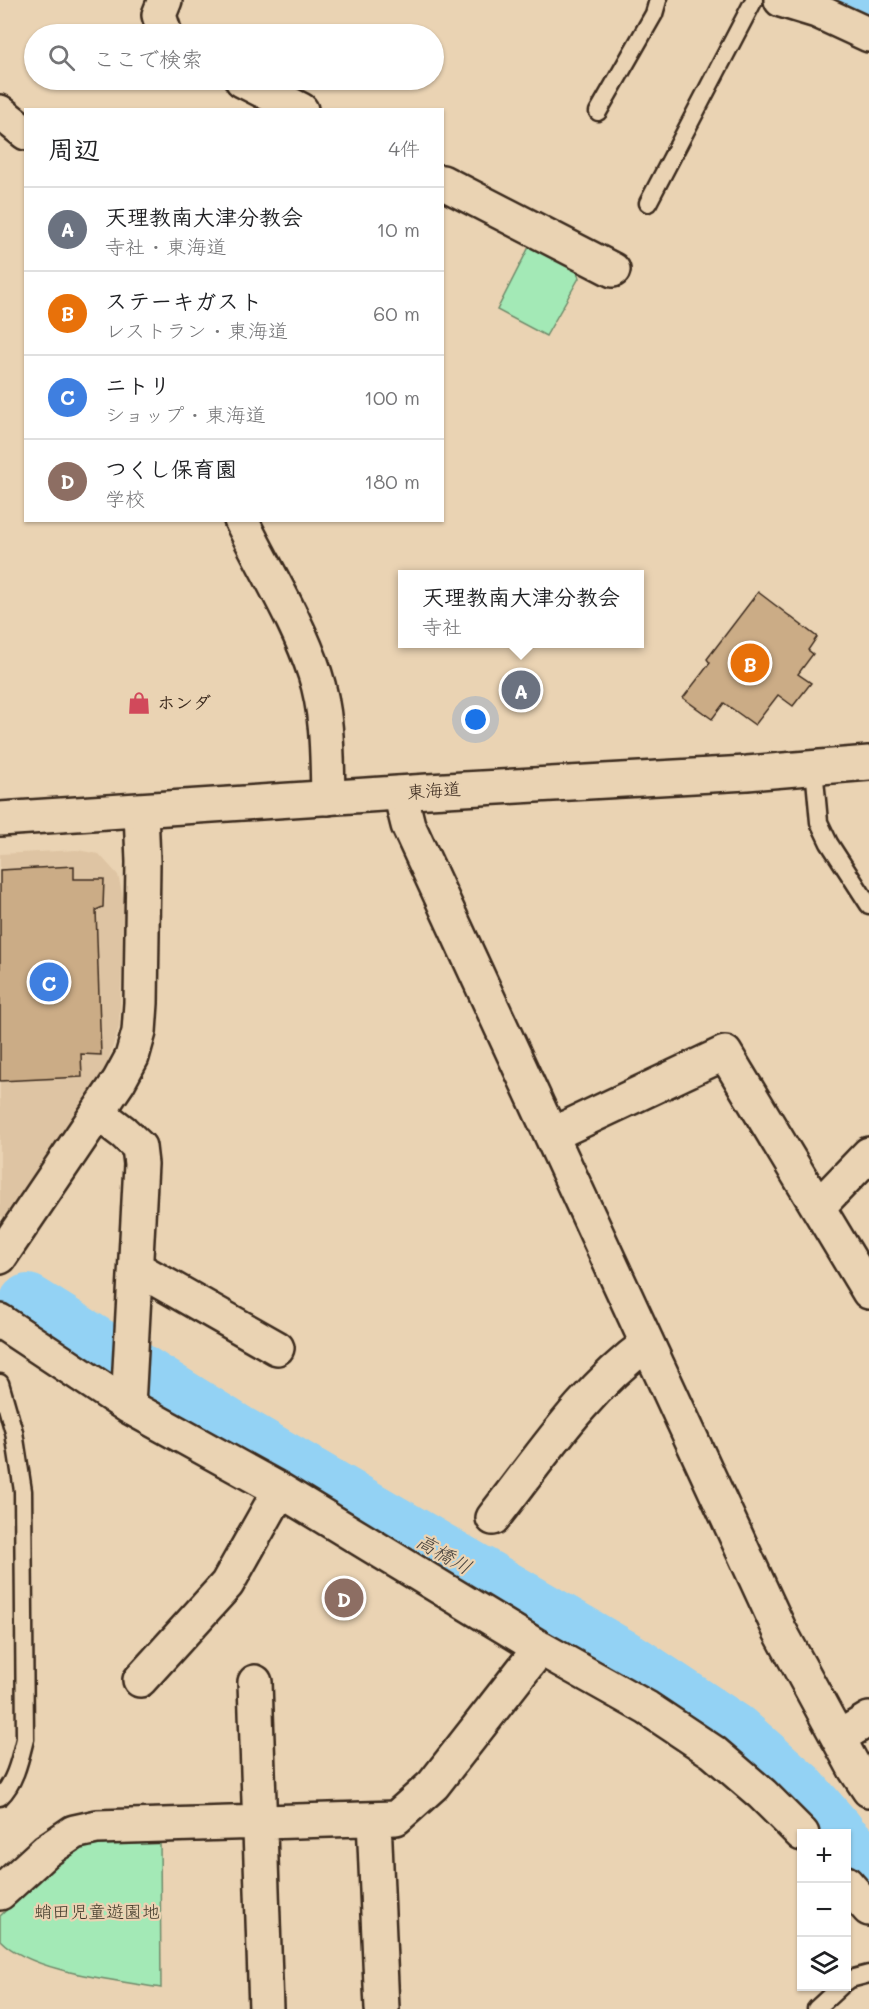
<!DOCTYPE html>
<html lang="ja">
<meta charset="utf-8">
<style>
body{margin:0;font-family:Mali,"Klee One",sans-serif;background:#f2f2f2;color:#202124}
.controls{position:absolute;right:18px;bottom:18px;display:grid;overflow:hidden;border-radius:0px;box-shadow:0 2px 4px #0004}
.controls button{width:54px;height:54px;display:grid;place-items:center;padding:0;border:0;border-bottom:2px solid #e0e0e0;background:#fff;color:#202124;font:30px sans-serif}
.you{position:absolute;left:476px;top:720px;width:21px;height:21px;margin:-15px;border:4px solid #fff;border-radius:50%;background:#1a73e8;box-shadow:0 0 0 9px #1a73e833}
.badge{display:grid;place-items:center;width:39px;height:39px;border-radius:50%;background:#d1495b;color:#fff;font-size:20px;font-weight:700}
.pin{position:absolute;translate:-50% -50%;border:3px solid #fff;box-shadow:0 2px 6px #0006}
.popup{position:absolute;left:398px;top:570px;width:246px;height:78px;box-sizing:border-box;display:grid;place-content:center;border-radius:0px;background:#fff;filter:drop-shadow(0 2px 4px #0005);font-size:20px;white-space:nowrap;color:#757577}
.popup b{font-size:22px;color:#202124}
.popup::after{content:'';position:absolute;left:50%;top:100%;margin-left:-12px;border:12px solid transparent;border-top-color:#fff}
.list{margin:0;padding:0;list-style:none}
h2{display:flex;justify-content:space-between;align-items:center;height:78px;margin:0;padding:0 24px;font-size:26px}
h2 small{font-size:20px;font-weight:400;color:#757577}
.list li{display:grid;grid-template-columns:39px 1fr auto;gap:18px;align-items:center;box-sizing:border-box;height:84px;padding:0 24px;border-top:2px solid #e0e0e0}
.list b{display:block;font-size:22px;white-space:nowrap}
.list p{margin:0;font-size:20px;white-space:nowrap;color:#757577}
.list em{font-size:20px;font-style:normal;color:#757577}
.icon{flex:none;width:33px;height:33px;fill:none;stroke:currentColor;stroke-width:2;stroke-linecap:round;stroke-linejoin:round}
.map{position:relative;flex:none;width:869px;height:2009px;overflow:hidden}
.search{position:absolute;background:#fff;box-shadow:0 2px 4px #0004;left:24px;top:24px;width:420px;height:66px;display:flex;align-items:center;gap:15px;box-sizing:border-box;padding:0 21px;border-radius:33px;color:#757577;font-size:22px}
.panel{position:absolute;background:#fff;box-shadow:0 2px 4px #0004;left:24px;top:108px;width:420px;height:414px;border-radius:0px}
.map>svg:first-child{display:block}
.built{fill:#dec4a3}
.green{fill:#a3e9b6;stroke:#6f8a6a;stroke-width:1.5}
.lines{fill:none;stroke-linecap:round;stroke-linejoin:round}
.river{stroke:#93d2f4;stroke-width:58}
.building{fill:#cbac86;stroke:#3b2a1e;stroke-width:1.5}
.service-casing{stroke:#3b2a1e;stroke-width:21}
.minor-casing{stroke:#3b2a1e;stroke-width:38}
.tertiary-casing{stroke:#3b2a1e;stroke-width:38}
.trunk-casing{stroke:#3b2a1e;stroke-width:38}
.service{stroke:#ead3b3;stroke-width:16}
.minor{stroke:#ead3b3;stroke-width:33}
.tertiary{stroke:#ead3b3;stroke-width:33}
.trunk{stroke:#ead3b3;stroke-width:33}
.labels{text-anchor:middle;stroke-width:4.5;stroke-linejoin:round;paint-order:stroke}
.poi-label{font-size:18px;font-weight:bold;fill:#3b2a1e;stroke:#ead3b3;text-anchor:start}
.street-label{font-size:18px;fill:#3b2a1e;stroke:#ead3b3}
.park-label{font-size:18px;fill:#453d2d;stroke:#ead3b3}
.water-label{font-size:20px;font-style:italic;fill:#48433e;stroke:#ead3b3}
</style>
<div class="map">
<svg width="869" height="2009" viewBox="0 0 869 2009">
<rect width="100%" height="100%" fill="#ead3b3"/>
<filter id="ink" filterUnits="userSpaceOnUse"><feTurbulence type="fractalNoise" baseFrequency=".0167" numOctaves="2"/><feDisplacementMap in="SourceGraphic" scale="12" xChannelSelector="R" yChannelSelector="G"/><feConvolveMatrix kernelMatrix="1 2 1 2 8 2 1 2 1" color-interpolation-filters="sRGB"/></filter>
<g filter="url(#ink)">
<!-- built -->
<path class="built" d="M77,850L99,854L118,875L125,906L119,1027L106,1067L5,1219L0,1216V854Z"/>
<!-- green -->
<path class="green" d="M530,245L576,268L579,278L546,336L497,310Z
M160,1838L161,1988C116,1980 32,1973 0,1940V1916L74,1847L94,1840Z"/>
<g class="lines">
<!-- river -->
<path class="river" d="M851,0L869,7
M28,1303L238,1434L629,1662L734,1732L797,1788L837,1834
M846,1844L869,1869"/>
</g>
<!-- building -->
<path class="building" d="M758,592L817,637L808,650L813,654L798,674L811,683L793,706L778,695L755,725L724,703L712,719L683,698L710,663L707,659Z
M74,866V879H104L103,907L96,910L101,1055L81,1054L82,1077L0,1081V870Z"/>
<g class="lines">
<!-- service casing -->
<g class="service-casing">
<path id="service" d="M598,112L654,14L658,0
M648,203L754,0
M814,768L819,822L829,843L869,905
M0,1383L14,1432L23,1491L25,1739C20,1759 15,1783 0,1797
M846,1982L850,1979L869,1974
M816,2009L841,1986"/>
</g>
<!-- minor casing -->
<g class="minor-casing">
<path id="minor" d="M781,0L817,11L869,35
M165,34L159,15L165,0
M242,80L301,110
M442,182L613,270
M400,793L408,825L780,1631L855,1769L869,1790
M98,1113L123,1132L139,1147L141,1164L128,1406L280,1490L540,1648L647,1708L713,1752L762,1794L802,1834
M551,1135L725,1053L869,1292
M818,1207L869,1154
M136,1268L277,1348
M0,1321L128,1406
M493,1518C541,1457 584,1390 647,1344
M140,1680L227,1584L280,1490
M255,1682L266,2009
M838,1738L869,1719
M374,1819L382,2009
M846,1883L869,1909
M0,1893L46,1851L74,1832L97,1827L396,1818L433,1785L540,1648"/>
</g>
<!-- tertiary casing -->
<g class="tertiary-casing">
<path id="tertiary" d="M0,112L26,133
M241,520C266,571 298,621 315,674C328,714 327,757 328,798
M0,1257L119,1081L132,1057L139,1032L141,1003L143,862L141,811"/>
</g>
<!-- trunk casing -->
<g class="trunk-casing">
<path id="trunk" d="M0,819L428,791L747,773L869,763"/>
</g>
<!-- service -->
<use href="#service" class="service"/>
<!-- minor -->
<use href="#minor" class="minor"/>
<!-- tertiary -->
<use href="#tertiary" class="tertiary"/>
<!-- trunk -->
<use href="#trunk" class="trunk"/>
</g>
</g>
<!-- icons -->
<defs>
<g id="shop-bare" transform="scale(1.8)"><path d="M-5-2.5h2.3a2.7 3.5 0 0 1 5.4 0H5L5.5 6h-11ZM-1.5-2.5h3a1.5 2.3 0 0 0-3 0Z" fill="#d1495b" stroke="#ead3b3" stroke-width="2.5" paint-order="stroke"/></g>
</defs>
<g fill-rule="evenodd">
<use href="#shop-bare" x="139" y="703"/>
</g>
<g class="labels">
<!-- poi labels -->
<g class="poi-label">
<text x="157" y="709">ホンダ</text>
</g>
<!-- street labels -->
<g class="street-label">
<text transform="translate(434 791) rotate(-4)" y="6">東海道</text>
</g>
<!-- park labels -->
<g class="park-label">
<text x="97" y="1918">蛸田児童遊園地</text>
</g>
<!-- water labels -->
<g class="water-label">
<text transform="translate(444 1554) rotate(30)" y="7">高橋川</text>
</g>
</g>
</svg>
<div class="controls">
<button>+</button>
<button>−</button>
<button><svg class="icon" aria-label="layers" viewBox="0 0 24 24"><path d="M12 4l9 5-9 5-9-5zM3 14l9 5 9-5"/></svg></button>
</div>
<div class="you"></div>
<div class="pin badge" style="left:521px;top:690px;background:#6b7280">A</div>
<div class="popup"><b>天理教南大津分教会</b>寺社</div>
<div class="pin badge" style="left:750px;top:663px;background:#e8710a">B</div>
<div class="pin badge" style="left:49px;top:982px;background:#3f7fe0">C</div>
<div class="pin badge" style="left:344px;top:1598px;background:#8d6e63">D</div>
<div class="search"><svg class="icon" aria-label="search" viewBox="0 0 24 24"><circle cx="10" cy="10" r="6"/><path d="M15 15l6 6"/></svg>ここで検索</div>
<section class="panel">
<h2>周辺<small>4件</small></h2>
<ul class="list">
<li><span class="badge" style="background:#6b7280">A</span><div><b>天理教南大津分教会</b><p>寺社 · 東海道</p></div><em>10 m</em></li>
<li><span class="badge" style="background:#e8710a">B</span><div><b>ステーキガスト</b><p>レストラン · 東海道</p></div><em>60 m</em></li>
<li><span class="badge" style="background:#3f7fe0">C</span><div><b>ニトリ</b><p>ショップ · 東海道</p></div><em>100 m</em></li>
<li><span class="badge" style="background:#8d6e63">D</span><div><b>つくし保育園</b><p>学校</p></div><em>180 m</em></li>
</ul>
</section>
</div>
